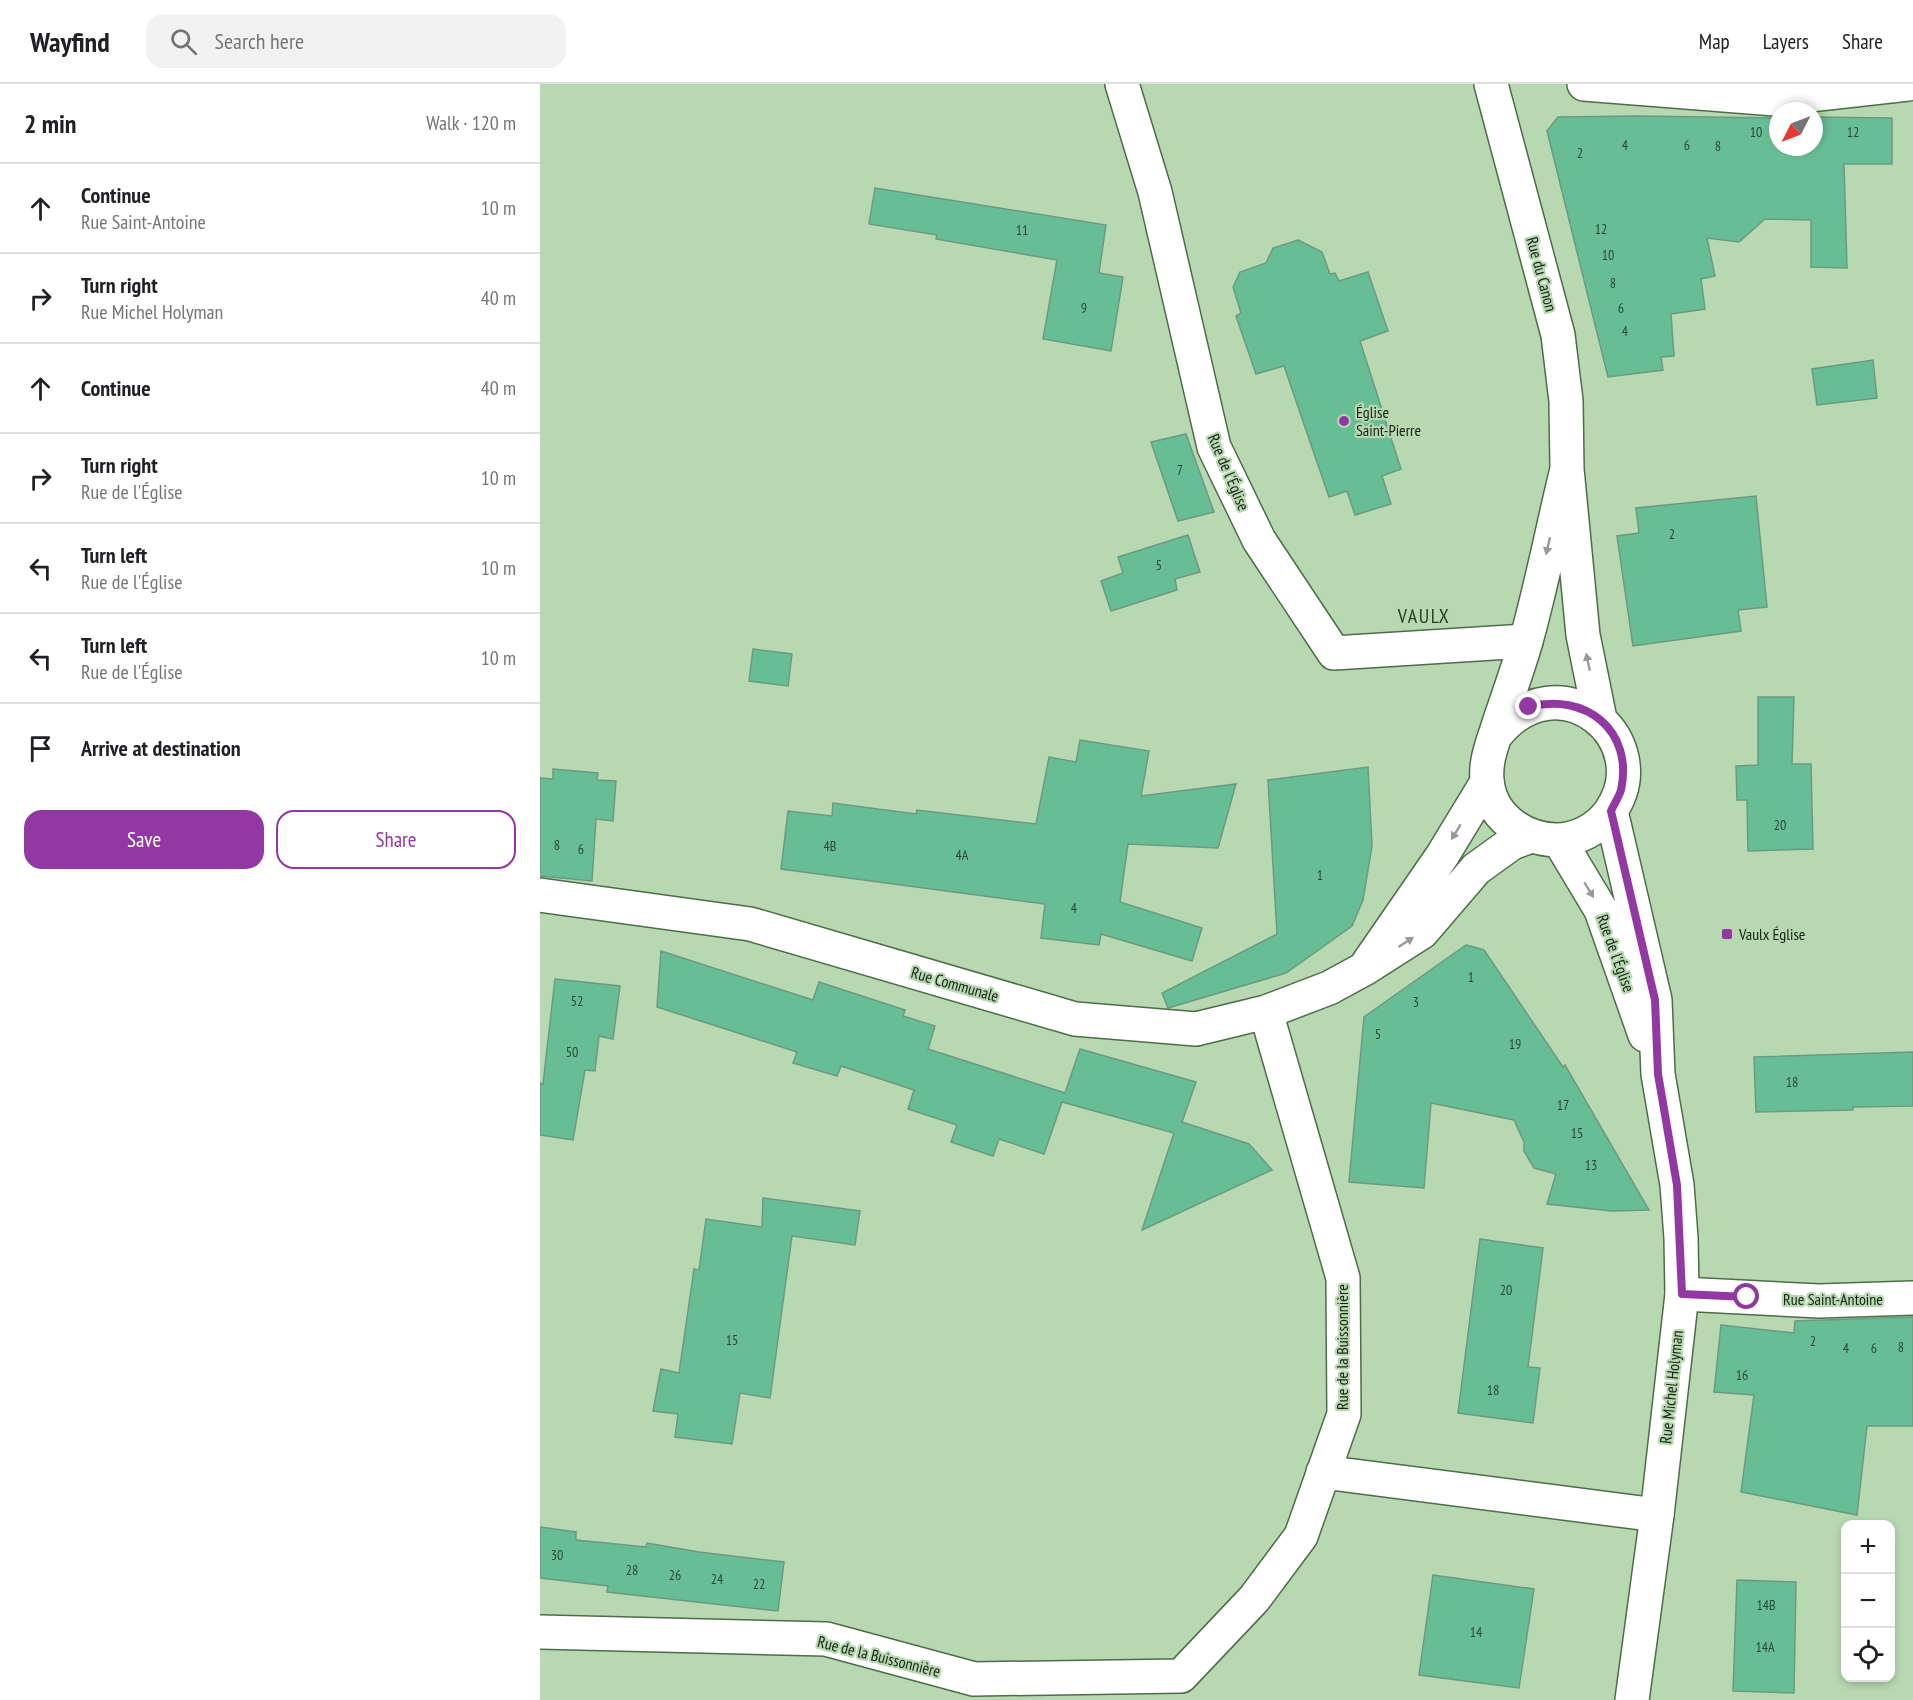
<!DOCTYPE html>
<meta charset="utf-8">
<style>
body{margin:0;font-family:"PT Sans Narrow",sans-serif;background:#f2f2f2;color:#202124}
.controls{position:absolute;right:18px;bottom:18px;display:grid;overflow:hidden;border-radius:12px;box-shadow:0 3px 9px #0003}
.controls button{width:54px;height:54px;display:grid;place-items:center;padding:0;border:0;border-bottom:2px solid #e0e0e0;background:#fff;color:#202124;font:30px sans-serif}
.compass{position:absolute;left:1229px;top:18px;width:54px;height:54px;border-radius:50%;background:#fff;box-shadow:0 3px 9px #0003;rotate:228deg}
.stop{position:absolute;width:18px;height:18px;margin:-14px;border:4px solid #9238a3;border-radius:50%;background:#fff}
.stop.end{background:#9238a3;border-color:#fff;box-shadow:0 2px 6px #0008}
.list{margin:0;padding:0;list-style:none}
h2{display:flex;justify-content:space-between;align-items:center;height:78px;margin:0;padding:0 24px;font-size:26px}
h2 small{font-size:20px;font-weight:400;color:#757577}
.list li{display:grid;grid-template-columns:39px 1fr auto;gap:18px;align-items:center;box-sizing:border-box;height:90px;padding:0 24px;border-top:2px solid #e0e0e0}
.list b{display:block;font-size:22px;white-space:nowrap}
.list p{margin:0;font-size:20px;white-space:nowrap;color:#757577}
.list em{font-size:20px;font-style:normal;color:#757577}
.actions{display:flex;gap:12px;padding:18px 24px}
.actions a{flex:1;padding:14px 0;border:2px solid #9238a3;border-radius:18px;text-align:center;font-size:21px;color:#9238a3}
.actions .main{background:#9238a3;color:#fff}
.icon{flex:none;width:33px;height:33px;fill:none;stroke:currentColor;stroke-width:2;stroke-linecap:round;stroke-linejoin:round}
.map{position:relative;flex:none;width:1373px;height:1616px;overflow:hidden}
header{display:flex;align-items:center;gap:36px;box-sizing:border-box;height:84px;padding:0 30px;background:#fff;border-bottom:2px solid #e0e0e0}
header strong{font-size:28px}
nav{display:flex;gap:33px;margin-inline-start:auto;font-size:21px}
.search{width:420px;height:54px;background:#f2f2f2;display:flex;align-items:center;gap:15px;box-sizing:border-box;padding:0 21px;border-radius:18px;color:#757577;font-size:22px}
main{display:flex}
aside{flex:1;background:#fff}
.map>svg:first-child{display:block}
.building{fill:#68be94;stroke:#6b9a82;stroke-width:1.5}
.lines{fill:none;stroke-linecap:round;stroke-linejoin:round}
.minor-casing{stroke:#4e6c49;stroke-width:36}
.major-casing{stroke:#4e6c49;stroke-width:36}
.minor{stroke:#fff;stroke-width:33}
.major{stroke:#fff;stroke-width:33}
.oneway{fill:#969b95}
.route{stroke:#9238a3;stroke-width:8}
.poi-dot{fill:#9238a3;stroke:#b7d8b1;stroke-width:2}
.labels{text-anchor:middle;stroke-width:4.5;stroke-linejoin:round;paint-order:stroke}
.number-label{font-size:14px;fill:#2a4833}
.street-label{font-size:16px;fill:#152113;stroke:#b7d8b1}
.poi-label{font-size:16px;fill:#152113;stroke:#b7d8b1;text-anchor:start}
.quarter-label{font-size:20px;letter-spacing:1.5px;fill:#244020;stroke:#b7d8b1}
</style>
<header>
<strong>Wayfind</strong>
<div class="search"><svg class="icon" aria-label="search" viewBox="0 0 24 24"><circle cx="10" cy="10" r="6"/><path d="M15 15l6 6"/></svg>Search here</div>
<nav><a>Map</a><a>Layers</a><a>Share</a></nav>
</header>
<main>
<aside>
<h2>2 min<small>Walk · 120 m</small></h2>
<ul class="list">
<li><svg class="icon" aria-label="ahead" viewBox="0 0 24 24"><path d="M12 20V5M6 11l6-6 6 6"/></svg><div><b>Continue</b><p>Rue Saint-Antoine</p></div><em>10 m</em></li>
<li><svg class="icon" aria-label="right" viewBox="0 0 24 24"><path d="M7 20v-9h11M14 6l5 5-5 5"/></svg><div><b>Turn right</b><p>Rue Michel Holyman</p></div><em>40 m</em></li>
<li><svg class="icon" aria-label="ahead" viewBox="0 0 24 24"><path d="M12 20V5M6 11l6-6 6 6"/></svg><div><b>Continue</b></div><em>40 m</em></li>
<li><svg class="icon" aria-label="right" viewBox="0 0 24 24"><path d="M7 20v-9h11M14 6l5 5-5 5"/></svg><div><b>Turn right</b><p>Rue de l'Église</p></div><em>10 m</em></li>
<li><svg class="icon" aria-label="left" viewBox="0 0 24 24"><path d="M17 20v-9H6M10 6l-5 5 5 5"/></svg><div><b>Turn left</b><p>Rue de l'Église</p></div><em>10 m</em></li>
<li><svg class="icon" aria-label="left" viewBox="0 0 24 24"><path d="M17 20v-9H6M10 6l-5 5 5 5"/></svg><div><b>Turn left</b><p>Rue de l'Église</p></div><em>10 m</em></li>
<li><svg class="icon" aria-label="arrive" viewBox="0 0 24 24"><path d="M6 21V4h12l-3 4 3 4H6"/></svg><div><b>Arrive at destination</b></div></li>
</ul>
<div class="actions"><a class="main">Save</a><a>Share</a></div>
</aside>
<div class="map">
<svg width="1373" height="1616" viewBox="0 0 1373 1616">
<rect width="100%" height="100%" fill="#b7d8b1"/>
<!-- building -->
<path class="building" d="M1099,32L1238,34V63H1274V33L1352,34V80H1304L1307,184L1271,183V136L1225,135L1199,158L1167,154L1175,192L1161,195L1165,225L1131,230L1134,272L1121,273L1123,286L1068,293L1007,47L1018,33Z
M335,104L566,141L559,189L583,193L571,267L503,255L517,176L396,155L397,151L329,140Z
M758,156L782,168L790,190L795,189L799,197L828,188L848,247L820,257L861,385L842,392L851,420L815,431L807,407L789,413L744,282L716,290L696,232L701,229L693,203L700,188L726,179L733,164Z
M1333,276L1337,314L1277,321L1272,285Z
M646,350L674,428L638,437L611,358Z
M1216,412L1227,523L1198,526L1201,547L1093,562L1077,452L1099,449L1096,424Z
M648,451L660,488L635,495L637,506L571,527L561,497L583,489L578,473Z
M213,565L252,570L248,602L209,597Z
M1218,613H1254L1252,680H1271L1273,765L1208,767L1207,716H1197L1196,682L1218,681Z
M540,656L609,667L601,712L696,700L678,764L588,760L580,818L662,844L652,877L561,850L559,861L501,854L505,820L241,785L248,727L292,732L293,719L376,730L377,726L496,740L509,673L536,678Z
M828,683L832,762L823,816L812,842L746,889L628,924L622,909L737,850L728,696Z
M13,685L58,689L57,696L76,697L73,737L56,735L52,797L0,792V694L13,695Z
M926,861L944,866L1023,983L1025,981L1109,1126L1072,1127L1007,1120L1016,1090L994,1084L984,1067V1058L974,1036L891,1019L884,1104L809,1098L824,933Z
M121,867L273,916L279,898L365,926L363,932L395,942L388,965L525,1009L540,965L656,998L642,1038L709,1060L732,1086L602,1146L634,1049L522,1018L504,1070L459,1055L453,1072L411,1058L417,1041L368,1025L374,1006L301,982L297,992L253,979L257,968L117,923Z
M15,895L80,902L73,955L59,952L55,987L45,986L33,1056L0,1051V999L3,1000Z
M1373,968V1022L1313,1023V1026L1216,1028L1214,973Z
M223,1114L320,1127L315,1161L252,1152L230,1314L200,1309L192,1360L135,1353L138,1330L113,1327L121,1285L139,1289L154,1185L159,1186L166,1135L222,1143Z
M940,1155L1003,1164L988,1283L1000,1284L993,1339L918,1329Z
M1373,1233V1342H1327L1317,1431L1201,1408L1214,1311L1174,1308L1181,1241L1254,1249L1255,1237Z
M0,1443L36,1448V1456L106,1463L107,1459L159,1468L244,1478L238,1527L67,1508L68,1502L0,1494Z
M893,1491L994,1505L979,1604L879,1591Z
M1197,1496L1256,1498L1254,1609L1193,1607Z"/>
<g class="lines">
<!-- minor casing -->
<g class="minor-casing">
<path id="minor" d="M582,0L615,108L674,363L719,456L794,569L986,557
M1044,0L1235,15L1368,0
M947,698L902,772L824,885L882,848L936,785L972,759L991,752
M0,811L210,840L535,935L656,945L726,928L789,904L824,885
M1142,1210L1279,1217L1373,1214
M783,1388L1117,1431
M0,1548L286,1555L434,1595L641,1592L714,1515L761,1452L804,1330L803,1194L726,928"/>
</g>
<!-- major casing -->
<g class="major-casing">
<path id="major" d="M951,0L1018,251L1026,317L1027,385L1043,551L1060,635
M955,652C1019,570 1120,657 1070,728C1058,745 1037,756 1016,756C982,755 950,732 947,696C945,676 953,659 959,639C968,612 978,585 986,557C1002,500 1013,442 1027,385
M1071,727L1115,916L1118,990L1137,1101L1141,1154L1142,1210L1117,1431L1092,1616
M1019,756L1061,826L1105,951"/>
</g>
<!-- minor -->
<use href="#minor" class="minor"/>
<!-- major -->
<use href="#major" class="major"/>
</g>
<!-- one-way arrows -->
<defs><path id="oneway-solid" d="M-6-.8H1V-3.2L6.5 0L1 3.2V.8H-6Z" transform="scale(1.5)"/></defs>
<g class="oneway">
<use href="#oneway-solid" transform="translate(1008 462) rotate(103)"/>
<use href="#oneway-solid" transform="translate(1048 578) rotate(-102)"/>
<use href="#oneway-solid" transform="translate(916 748) rotate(121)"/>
<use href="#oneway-solid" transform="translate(1049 806) rotate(59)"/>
<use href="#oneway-solid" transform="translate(866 858) rotate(-33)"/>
</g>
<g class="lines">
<!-- route -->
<path class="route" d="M989,623C1045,608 1094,646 1081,706C1079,713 1074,720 1071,727L1115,916L1118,990L1137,1101L1142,1210L1207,1213"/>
</g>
<!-- markers -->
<g class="poi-dot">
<circle cx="804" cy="337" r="6"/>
<rect x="1181" y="844" width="12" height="12" rx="3"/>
</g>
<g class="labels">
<!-- number labels -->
<g class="number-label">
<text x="1216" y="53">10</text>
<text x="1313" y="53">12</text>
<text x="1085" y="66">4</text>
<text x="1147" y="66">6</text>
<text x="1178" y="67">8</text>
<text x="1040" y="74">2</text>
<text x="1061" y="150">12</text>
<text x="482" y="151">11</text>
<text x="1068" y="176">10</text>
<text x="1073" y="204">8</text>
<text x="544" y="229">9</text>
<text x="1081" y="229">6</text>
<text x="1085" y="252">4</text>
<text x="640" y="391">7</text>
<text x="1132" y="455">2</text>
<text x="619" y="486">5</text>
<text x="1240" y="746">20</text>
<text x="17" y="766">8</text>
<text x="290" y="767">4B</text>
<text x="41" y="770">6</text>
<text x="422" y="776">4A</text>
<text x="780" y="796">1</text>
<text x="534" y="829">4</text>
<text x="931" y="898">1</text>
<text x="37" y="922">52</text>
<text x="876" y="923">3</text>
<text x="838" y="955">5</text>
<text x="975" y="965">19</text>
<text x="32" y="973">50</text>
<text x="1252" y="1003">18</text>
<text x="1023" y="1026">17</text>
<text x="1037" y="1054">15</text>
<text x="1051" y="1086">13</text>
<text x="966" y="1211">20</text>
<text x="192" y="1261">15</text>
<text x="1273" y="1262">2</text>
<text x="1361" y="1268">8</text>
<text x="1306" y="1269">4</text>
<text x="1334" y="1269">6</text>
<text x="1202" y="1296">16</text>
<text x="953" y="1311">18</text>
<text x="17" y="1476">30</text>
<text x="92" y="1491">28</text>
<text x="135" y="1496">26</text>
<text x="177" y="1500">24</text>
<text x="219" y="1505">22</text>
<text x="1226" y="1526">14B</text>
<text x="936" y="1553">14</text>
<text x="1225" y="1568">14A</text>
</g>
<!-- street labels -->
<g class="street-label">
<text transform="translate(1002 190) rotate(75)" y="6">Rue du Canon</text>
<text transform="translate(689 388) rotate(67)" y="6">Rue de l'Église</text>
<text transform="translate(1076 869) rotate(70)" y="6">Rue de l'Église</text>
<text transform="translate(415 900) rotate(16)" y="6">Rue Communale</text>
<text x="1293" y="1221">Rue Saint-Antoine</text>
<text transform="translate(802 1263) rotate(-90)" y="6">Rue de la Buissonnière</text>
<text transform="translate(1131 1303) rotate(-84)" y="6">Rue Michel Holyman</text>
<text transform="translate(339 1572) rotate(14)" y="6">Rue de la Buissonnière</text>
</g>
<!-- poi labels -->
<g class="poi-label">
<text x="816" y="334">Église<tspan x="816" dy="18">Saint-Pierre</tspan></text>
<text x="1199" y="856">Vaulx Église</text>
</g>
<!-- quarter labels -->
<g class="quarter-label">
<text x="884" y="539">VAULX</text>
</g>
</g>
</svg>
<div class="controls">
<button>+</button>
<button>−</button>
<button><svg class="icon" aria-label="locate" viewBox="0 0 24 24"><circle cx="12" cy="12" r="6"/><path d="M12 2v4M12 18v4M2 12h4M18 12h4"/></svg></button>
</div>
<svg class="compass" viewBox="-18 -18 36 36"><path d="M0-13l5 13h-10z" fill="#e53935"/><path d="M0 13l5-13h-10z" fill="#757577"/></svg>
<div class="stop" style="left:1207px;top:1213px"></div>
<div class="stop end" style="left:989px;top:623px"></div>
</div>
</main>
